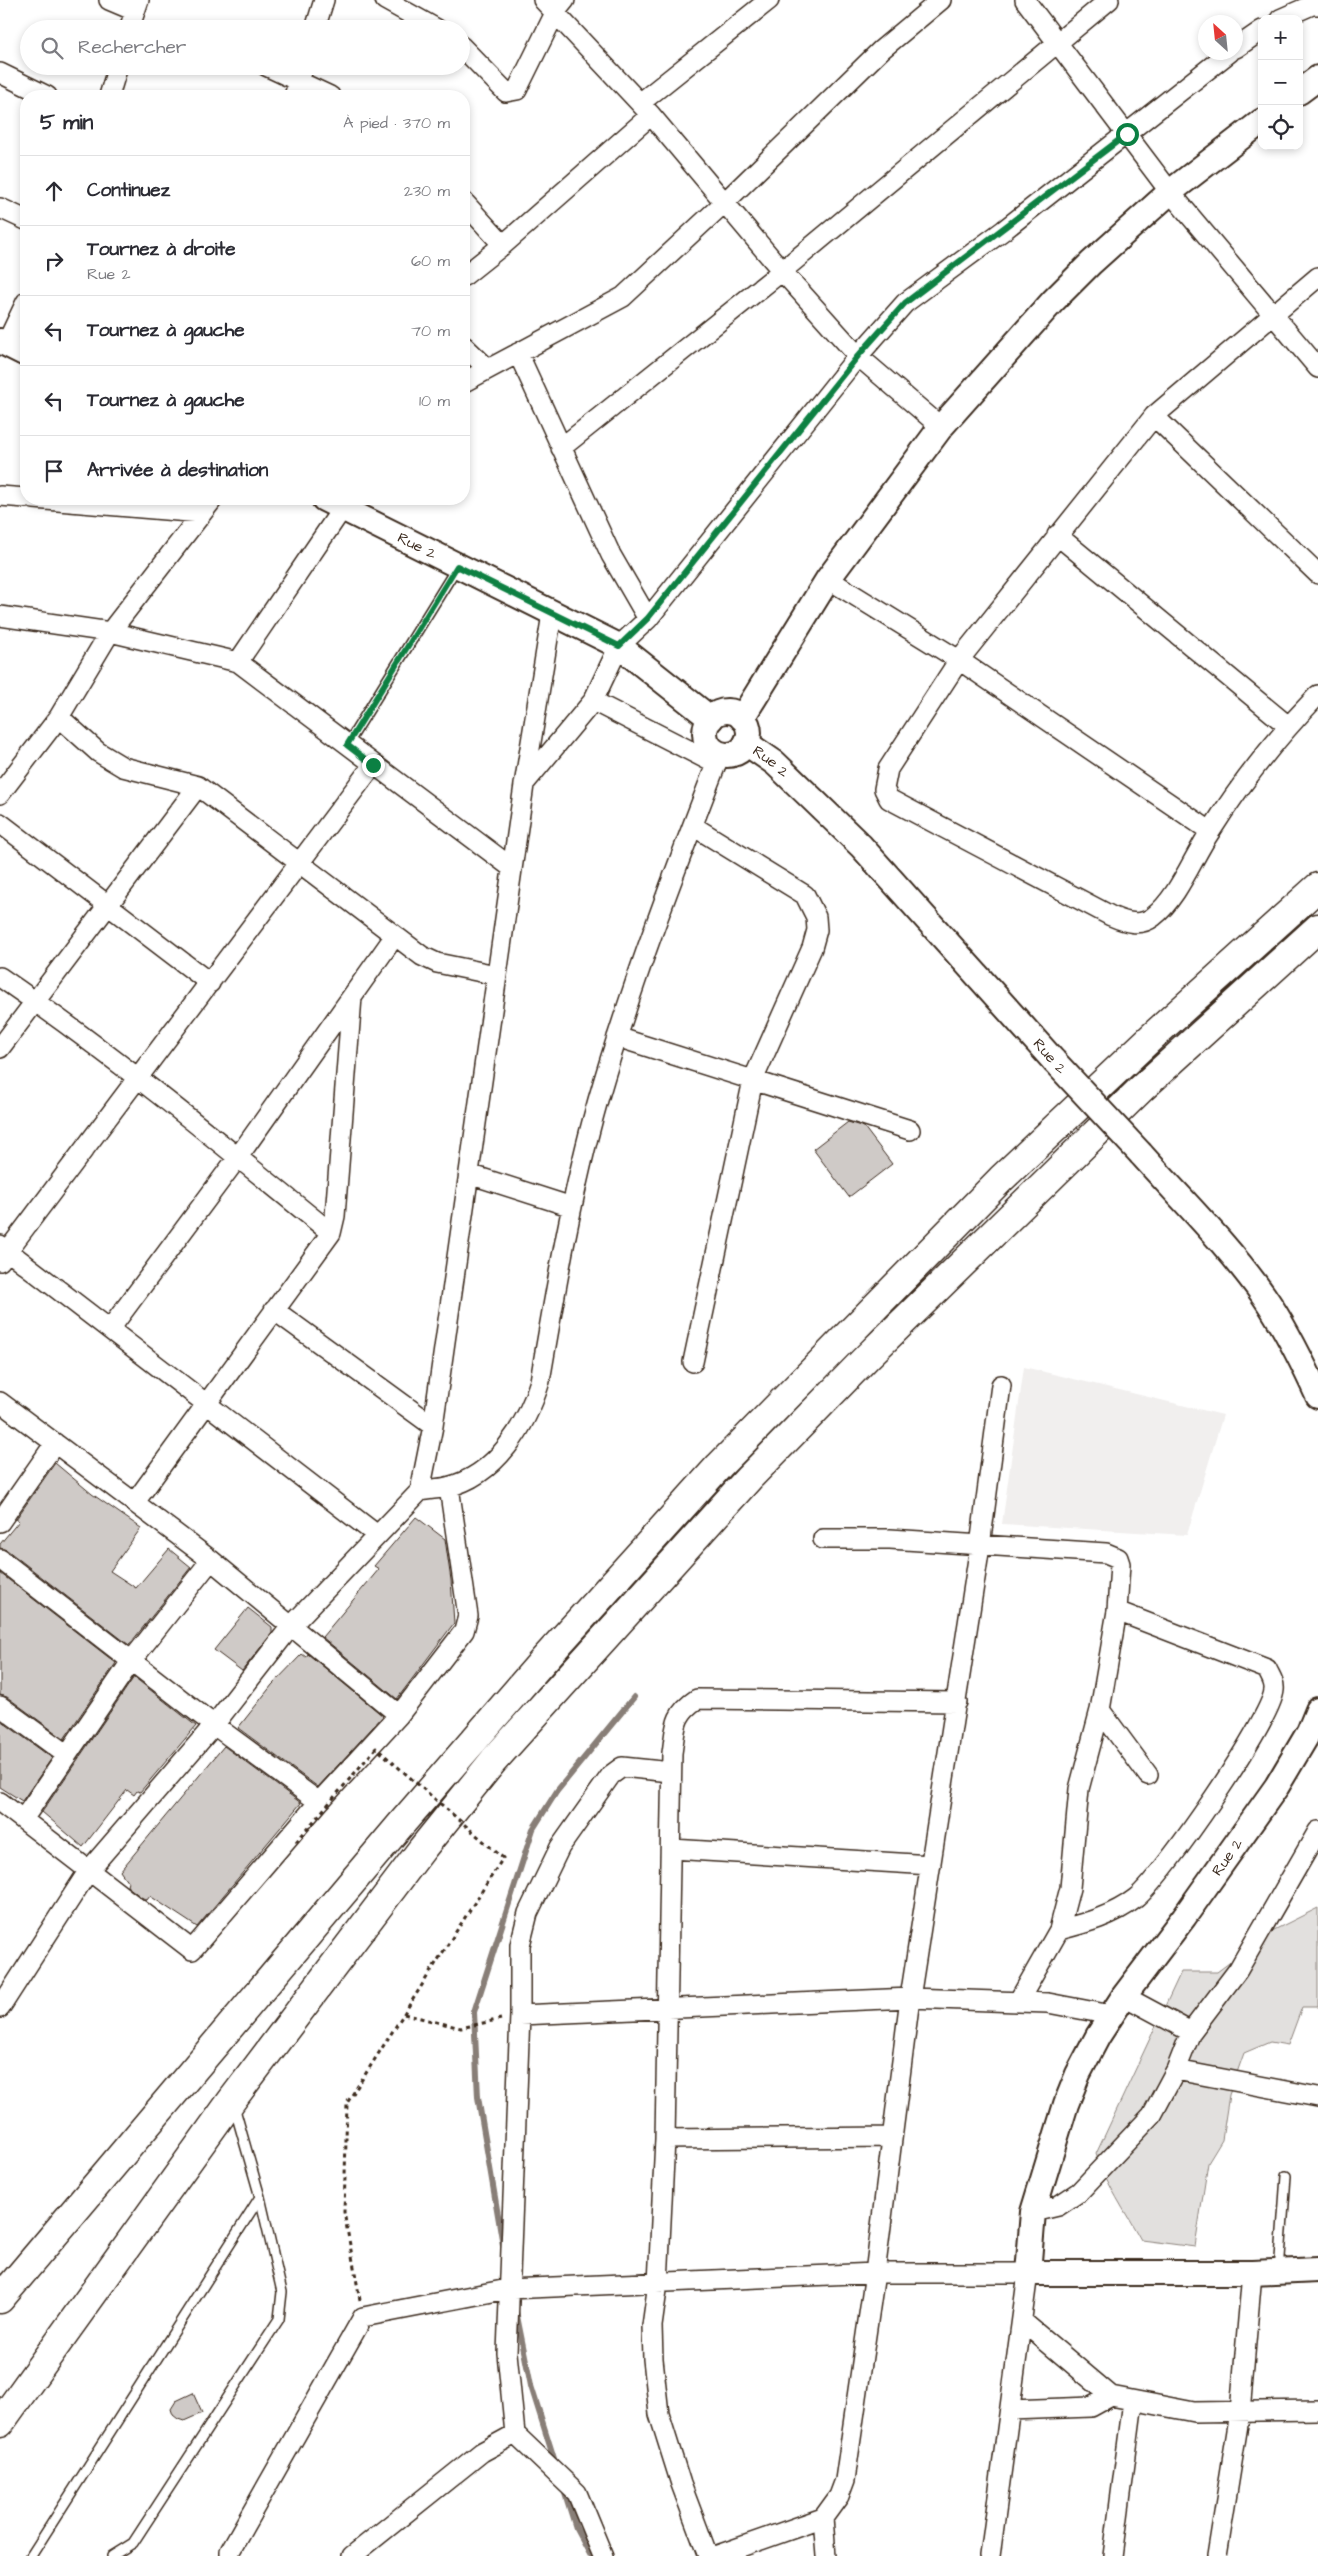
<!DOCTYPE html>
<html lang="fr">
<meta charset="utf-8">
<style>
body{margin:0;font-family:"Architects Daughter",sans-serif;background:#f7f7f7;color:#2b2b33}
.controls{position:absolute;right:15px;top:15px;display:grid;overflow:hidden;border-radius:10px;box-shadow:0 2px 8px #0003}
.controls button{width:45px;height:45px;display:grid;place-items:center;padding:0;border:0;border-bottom:1px solid #e1e1e2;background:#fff;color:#2b2b33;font:25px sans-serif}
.compass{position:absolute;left:1198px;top:15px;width:45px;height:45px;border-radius:50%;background:#fff;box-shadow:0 2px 8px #0003;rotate:333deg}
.stop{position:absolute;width:15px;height:15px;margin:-11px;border:4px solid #0b8043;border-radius:50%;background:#fff}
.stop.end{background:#0b8043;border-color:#fff;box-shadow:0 1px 5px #0008}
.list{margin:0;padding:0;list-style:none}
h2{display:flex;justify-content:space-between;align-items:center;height:65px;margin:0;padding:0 20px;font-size:21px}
h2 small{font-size:16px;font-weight:400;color:#7c7c81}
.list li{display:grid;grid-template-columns:32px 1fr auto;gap:15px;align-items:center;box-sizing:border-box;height:70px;padding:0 20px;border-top:1px solid #e1e1e2}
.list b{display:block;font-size:19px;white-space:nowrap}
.list p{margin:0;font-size:16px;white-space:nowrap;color:#7c7c81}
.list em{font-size:16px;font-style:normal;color:#7c7c81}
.icon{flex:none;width:28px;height:28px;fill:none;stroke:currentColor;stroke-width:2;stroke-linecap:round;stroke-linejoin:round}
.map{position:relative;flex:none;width:1318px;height:2556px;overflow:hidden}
.search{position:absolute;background:#fff;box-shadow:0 2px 8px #0003;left:20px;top:20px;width:450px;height:55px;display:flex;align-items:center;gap:12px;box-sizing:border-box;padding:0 18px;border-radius:28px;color:#7c7c81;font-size:19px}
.panel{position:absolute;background:#fff;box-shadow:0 2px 8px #0003;left:20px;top:90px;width:450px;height:415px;border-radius:20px}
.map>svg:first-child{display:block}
.built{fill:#f1efee}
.green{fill:#e2e0de;stroke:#8e857e}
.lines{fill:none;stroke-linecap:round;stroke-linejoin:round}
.stream{stroke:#887e77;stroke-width:6}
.building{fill:#cfcac7;stroke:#3b2a1e}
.service-casing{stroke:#3b2a1e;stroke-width:12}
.minor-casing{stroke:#3b2a1e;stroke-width:22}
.tertiary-casing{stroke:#3b2a1e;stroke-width:28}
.motorway-casing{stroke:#3b2a1e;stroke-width:31}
.path{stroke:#3b2a1e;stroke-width:3;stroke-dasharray:4 4;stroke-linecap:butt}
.service{stroke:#fff;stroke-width:9}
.minor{stroke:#fff;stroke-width:19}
.tertiary{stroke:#fff;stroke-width:24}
.motorway{stroke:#fff;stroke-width:28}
.tertiary-bridge-casing{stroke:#3b2a1e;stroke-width:28;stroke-linecap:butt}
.path-bridge{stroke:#3b2a1e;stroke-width:3;stroke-dasharray:4 4;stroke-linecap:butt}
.tertiary-bridge{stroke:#fff;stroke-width:24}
.route{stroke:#0b8043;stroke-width:6}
.labels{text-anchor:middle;stroke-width:4.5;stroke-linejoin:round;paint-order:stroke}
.street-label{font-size:15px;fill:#3b2a1e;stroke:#fff}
</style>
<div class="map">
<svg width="1318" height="2556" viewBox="0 0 1318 2556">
<rect width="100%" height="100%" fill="#fff"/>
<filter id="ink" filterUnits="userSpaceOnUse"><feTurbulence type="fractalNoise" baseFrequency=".02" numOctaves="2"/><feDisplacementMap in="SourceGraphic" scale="10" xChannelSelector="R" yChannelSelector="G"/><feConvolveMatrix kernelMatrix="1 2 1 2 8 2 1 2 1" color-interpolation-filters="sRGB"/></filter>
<g filter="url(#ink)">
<!-- built -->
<path class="built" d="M1024,1367L1223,1415L1187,1535L1002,1524Z"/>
<!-- green -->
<path class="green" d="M1318,1908V2007H1302L1288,2045L1270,2042L1244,2053L1229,2095L1222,2140L1208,2163L1195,2247L1141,2240C1125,2211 1107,2185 1096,2154L1181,1972H1217L1272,1931Z"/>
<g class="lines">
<!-- stream -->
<path class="stream" d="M503,2245L478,2097L474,2012L533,1829L557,1791L634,1697
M516,2311L531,2386L556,2465
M563,2487L576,2528L591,2556"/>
</g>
<!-- building -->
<path class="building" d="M848,1122L864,1127L892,1164L849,1197L813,1149Z
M55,1463L92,1494L141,1528L110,1571L136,1588L169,1549L191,1567L129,1645L7,1550L0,1548V1544L19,1521L16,1519Z
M416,1517L445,1539L451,1580L454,1623L397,1699L322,1637L379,1569L374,1566Z
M0,1573L116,1663L64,1739L7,1697L0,1695Z
M248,1608L272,1627V1633L242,1671L214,1650Z
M302,1654L306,1657L308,1654L383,1716L318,1787L238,1728L272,1685Z
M134,1677L196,1726L140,1792L137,1791L134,1795L127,1790L83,1847L42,1812Z
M0,1720L52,1758L22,1801L0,1787Z
M224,1746L301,1803L197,1927L150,1896L147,1900L141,1897L127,1886L128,1882L120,1871Z
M193,2393L202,2413L184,2421L178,2419L173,2415L171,2409L176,2401Z"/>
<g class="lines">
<!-- service casing -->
<g class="service-casing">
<path id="service" d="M347,745L457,567
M1279,2272L1286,2176
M31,2556L260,2197
M112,2556L133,2543L279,2319L282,2292L260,2197L234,2106"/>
</g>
<!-- minor casing -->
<g class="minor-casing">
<path id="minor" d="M109,0L135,11
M385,0L437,29
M543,0L651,115L782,271L858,356L941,427
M1025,0L1170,192L1318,368
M1280,19L1312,5H1318
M129,29L139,0
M315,29L324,0
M461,46L506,92L517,90L556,11L565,0
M1236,48L1262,30
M266,66L330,96
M0,73L47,96
M109,96L118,66
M294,96L304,66
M640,103L769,0
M464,202L503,245
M0,208L26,220
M464,276L503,245L651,115
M1318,277L1154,416L959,660L888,769L884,789L889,799L1111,916C1125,922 1140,927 1153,917C1178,898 1193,857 1210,832C1241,783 1278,736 1318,695
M6,344L26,302
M464,346L488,369
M518,353L611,555L648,619
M464,382L623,297L725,202L881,50L941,0
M1154,416L1318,574
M561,448L782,271L1109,0
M0,496L26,498
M34,499L201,513
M1057,535L1288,726
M828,579L959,660L1210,831
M0,616L110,632L238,662L512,868
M238,662L342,509
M593,701L619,646L648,619L858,356L905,303L1004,230L1230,52
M59,717L98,752L123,767L198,786L422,956L437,963L496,975
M524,784L593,701L716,764
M0,794L59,717L110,632L213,499
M0,823L210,983
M693,826L805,895L816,917L817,930L812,948L753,1080L693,1362
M0,977C115,1056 223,1145 331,1233
M617,1037L910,1130
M0,1048L198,786
M469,1174L572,1207
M0,1245L377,1535
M0,1261L373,765
M274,1310L433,1426
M110,1329L238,1157L394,937
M0,1402L211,1560L399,1715
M420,1491C429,1489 439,1489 447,1487C496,1476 527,1425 540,1381C556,1287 572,1192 598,1100C632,982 676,868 720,754
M135,1502L331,1233L335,1216L352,997
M0,1522L55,1443
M823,1539H890L1106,1553L1118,1558L1120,1564L1117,1611L1100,1710L1079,1789L1070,1888L1059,1930L1018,2002
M0,1559L214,1725L319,1802
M0,1706L67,1755
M1100,1710L1148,1775
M0,1802L192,1950L319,1802L399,1715L464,1631L468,1616L449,1487
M24,1818L132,1660L211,1560
M672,1849L931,1865
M1059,1930C1086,1923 1113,1916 1136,1898C1162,1878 1272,1719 1274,1690C1275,1682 1270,1676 1267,1669L1117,1611
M1124,1996L1191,2032L1238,1970L1318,1831
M0,2008L89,1870L214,1725L292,1625L420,1491L433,1426L524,785L552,614
M520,2015L910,1998L1048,2003L1111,2015
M1176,2070L1318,2097
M665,2139L892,2137
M1033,2212L1058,2206L1079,2192L1152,2115L1176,2070L1191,2032
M1022,2321L1111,2396L1194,2412L1318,2410
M1010,2410L1091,2407L1111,2396
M515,2434L577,2493L603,2556
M230,2556V2551L363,2317L508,2289L875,2273H1028L990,2556
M352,2556L482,2452L515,2434L507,2353L520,2015V1945L528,1913L560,1847L611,1775L622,1767L671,1772
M708,2556L681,2484L659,2414L653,2359L652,2326L658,2283L665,2139L672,1753C676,1727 673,1715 697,1699L957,1702
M715,2556L823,2518
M826,2556L823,2518L839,2496L845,2480L875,2273L910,1998L980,1546L1001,1385
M1113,2556L1133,2401
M1217,2556L1240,2412L1252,2273"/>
</g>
<!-- tertiary casing -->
<g class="tertiary-casing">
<g id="tertiary">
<path d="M1299,92L1318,78"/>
<path d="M0,341L26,354"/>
<path id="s1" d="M324,499L619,646L711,719"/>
<circle cx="727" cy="733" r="22"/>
<path d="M742,718L828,579L941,427L1053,301L1091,263L1170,192L1262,121"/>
<path id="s2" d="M746,743L775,763L861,846L1054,1061"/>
<path d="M1141,1154C1182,1200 1228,1245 1264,1296C1286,1328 1302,1361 1318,1396"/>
<path d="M1318,1710L1309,1732L1277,1786L1184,1917L1124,1996L1098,2036L1078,2074L1066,2104L1033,2212L1028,2273H1252L1318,2270"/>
</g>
</g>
<!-- motorway casing -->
<g class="motorway-casing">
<path id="motorway" d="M0,2299L402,1823L541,1663L719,1466L1001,1179L1155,1034L1318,887
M0,2423L232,2100L422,1849L494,1760L749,1478L868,1356L1142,1088L1318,928"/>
</g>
<!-- path -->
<path class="path" d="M404,2014L461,2028L501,2019
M360,2300L344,2212L347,2103L429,1974"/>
<!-- service -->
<use href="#service" class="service"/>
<!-- minor -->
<use href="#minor" class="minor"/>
<!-- tertiary -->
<use href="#tertiary" class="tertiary"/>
<!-- motorway -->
<use href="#motorway" class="motorway"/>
<!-- tertiary-bridge casing -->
<g class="tertiary-bridge-casing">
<path id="tertiary-bridge" d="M1054,1061L1141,1154"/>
</g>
<!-- path-bridge -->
<path class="path-bridge" d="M296,1842L376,1748L503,1858L429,1974"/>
<!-- tertiary-bridge -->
<use href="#tertiary-bridge" class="tertiary-bridge"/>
</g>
</g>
<g class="lines" filter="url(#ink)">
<!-- route -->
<path class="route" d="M373,765L347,745L457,566L619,646L648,618L858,356L905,303L1127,134"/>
</g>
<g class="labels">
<!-- street labels -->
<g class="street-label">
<text dy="5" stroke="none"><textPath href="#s1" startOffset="104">Rue 2</textPath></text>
<text dy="5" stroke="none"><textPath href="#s2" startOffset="31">Rue 2</textPath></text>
<text transform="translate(1050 1056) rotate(48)" y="5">Rue 2</text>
<text transform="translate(1227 1857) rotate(-55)" y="5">Rue 2</text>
</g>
</g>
</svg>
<div class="controls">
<button>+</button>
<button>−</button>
<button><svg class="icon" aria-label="locate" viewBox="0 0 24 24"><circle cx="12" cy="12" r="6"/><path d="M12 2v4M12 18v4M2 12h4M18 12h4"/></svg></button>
</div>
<svg class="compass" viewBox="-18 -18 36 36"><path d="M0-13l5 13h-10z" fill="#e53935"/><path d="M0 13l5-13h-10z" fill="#7c7c81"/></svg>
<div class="stop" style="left:1127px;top:134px"></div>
<div class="stop end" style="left:373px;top:765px"></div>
<div class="search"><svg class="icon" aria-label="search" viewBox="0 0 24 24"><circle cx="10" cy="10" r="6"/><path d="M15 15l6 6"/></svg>Rechercher</div>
<section class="panel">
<h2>5 min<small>À pied · 370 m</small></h2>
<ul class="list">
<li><svg class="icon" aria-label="ahead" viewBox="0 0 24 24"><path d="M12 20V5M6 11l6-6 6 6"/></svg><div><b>Continuez</b></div><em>230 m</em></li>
<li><svg class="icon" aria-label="right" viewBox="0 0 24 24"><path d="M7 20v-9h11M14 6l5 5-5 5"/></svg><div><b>Tournez à droite</b><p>Rue 2</p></div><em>60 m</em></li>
<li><svg class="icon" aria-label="left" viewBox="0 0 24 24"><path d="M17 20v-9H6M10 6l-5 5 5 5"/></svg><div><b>Tournez à gauche</b></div><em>70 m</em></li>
<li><svg class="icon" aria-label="left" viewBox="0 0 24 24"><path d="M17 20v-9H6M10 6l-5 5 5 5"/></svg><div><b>Tournez à gauche</b></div><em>10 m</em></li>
<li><svg class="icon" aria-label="arrive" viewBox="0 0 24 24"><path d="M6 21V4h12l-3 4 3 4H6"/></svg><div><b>Arrivée à destination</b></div></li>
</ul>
</section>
</div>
